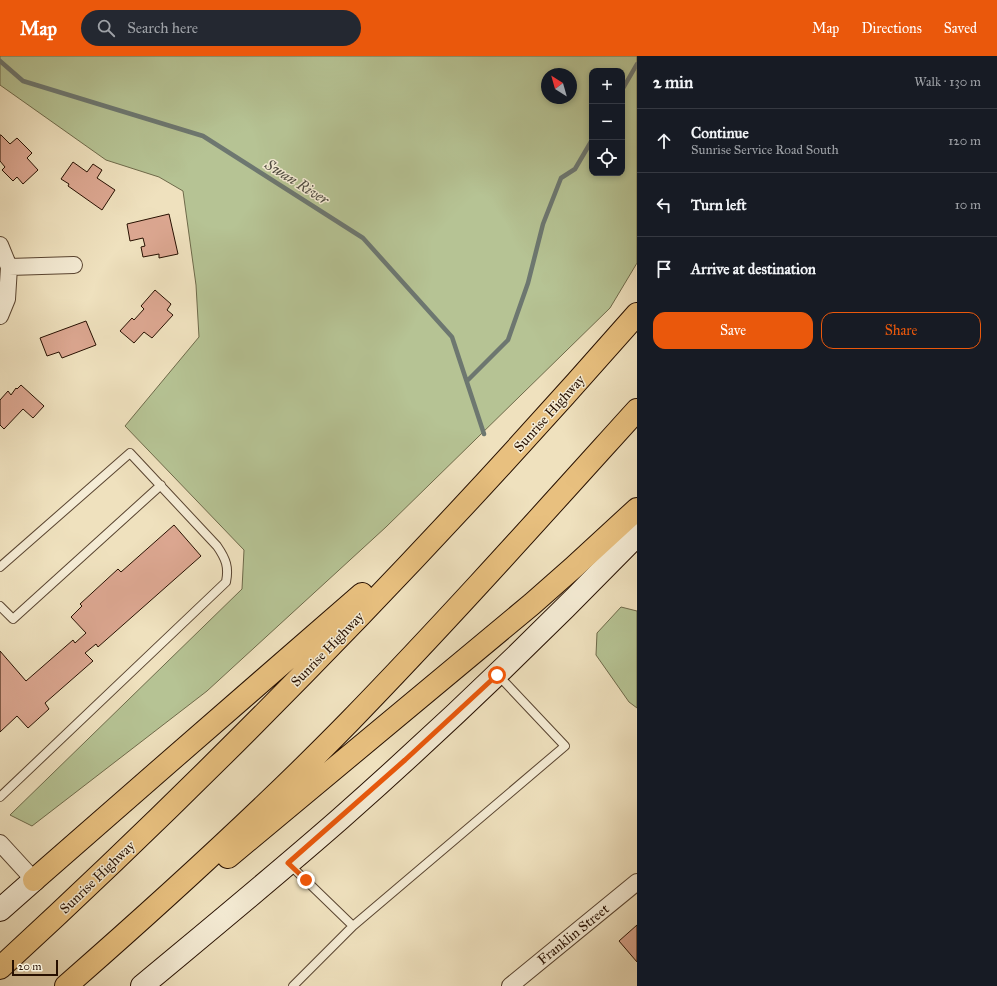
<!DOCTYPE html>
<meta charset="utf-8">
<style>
body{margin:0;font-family:"IM FELL Great Primer",serif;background:#242831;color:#f1f3f6}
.controls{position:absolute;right:12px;top:12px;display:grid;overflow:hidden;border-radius:8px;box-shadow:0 2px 6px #0003}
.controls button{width:36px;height:36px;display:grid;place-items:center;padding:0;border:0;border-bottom:1px solid #363941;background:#171b24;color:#f1f3f6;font:20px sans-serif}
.compass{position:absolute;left:541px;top:12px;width:36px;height:36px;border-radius:50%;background:#171b24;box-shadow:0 2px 6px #0003;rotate:323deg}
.scale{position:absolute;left:12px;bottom:10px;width:46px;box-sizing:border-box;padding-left:4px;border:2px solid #271001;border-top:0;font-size:11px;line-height:14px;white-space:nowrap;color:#271001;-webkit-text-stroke:3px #f5ecd5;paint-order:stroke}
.stop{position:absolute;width:12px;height:12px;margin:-9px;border:3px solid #ea580c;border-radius:50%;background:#fff}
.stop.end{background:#ea580c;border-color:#fff;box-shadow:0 1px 4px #0008}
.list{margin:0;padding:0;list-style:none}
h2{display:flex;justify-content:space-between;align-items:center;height:52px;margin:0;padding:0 16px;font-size:17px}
h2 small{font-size:13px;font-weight:400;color:#9ea1a6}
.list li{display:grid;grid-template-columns:26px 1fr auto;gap:12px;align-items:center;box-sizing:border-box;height:64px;padding:0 16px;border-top:1px solid #363941}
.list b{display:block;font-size:15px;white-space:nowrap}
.list p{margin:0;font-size:13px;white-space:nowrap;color:#9ea1a6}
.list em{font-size:13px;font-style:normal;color:#9ea1a6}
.actions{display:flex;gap:8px;padding:12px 16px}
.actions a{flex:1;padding:9px 0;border:1px solid #ea580c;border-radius:12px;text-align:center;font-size:14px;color:#ea580c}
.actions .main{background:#ea580c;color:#fff}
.icon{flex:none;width:22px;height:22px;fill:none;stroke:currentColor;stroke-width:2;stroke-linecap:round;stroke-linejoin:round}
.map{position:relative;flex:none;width:637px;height:930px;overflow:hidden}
header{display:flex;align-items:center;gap:24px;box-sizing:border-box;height:56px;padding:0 20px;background:#ea580c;color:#fff}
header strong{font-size:19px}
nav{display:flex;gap:22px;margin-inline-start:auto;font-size:14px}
.search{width:280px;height:36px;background:#242831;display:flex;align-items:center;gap:10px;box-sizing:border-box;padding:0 14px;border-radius:22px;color:#9ea1a6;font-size:15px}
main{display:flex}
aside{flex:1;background:#171b24}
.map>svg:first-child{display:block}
.green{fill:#b6c394;stroke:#6e6a4a;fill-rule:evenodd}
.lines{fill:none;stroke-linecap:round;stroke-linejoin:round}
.stream{stroke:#6d7770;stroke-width:4.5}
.building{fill:#dca791;stroke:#271001}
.service-casing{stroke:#594430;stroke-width:10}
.minor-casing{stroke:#594430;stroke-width:18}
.secondary-casing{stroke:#271001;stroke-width:24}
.motorway-casing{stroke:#271001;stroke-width:24}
.service{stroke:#f5ecd5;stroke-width:8}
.minor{stroke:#f5ecd5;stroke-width:16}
.secondary{stroke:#f5ecd5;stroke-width:22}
.motorway{stroke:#e8c07f;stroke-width:22}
.route{stroke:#ea580c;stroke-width:5}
.labels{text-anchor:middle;stroke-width:3;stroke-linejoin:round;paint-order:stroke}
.street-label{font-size:14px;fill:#271001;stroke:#f5ecd5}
.water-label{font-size:15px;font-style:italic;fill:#504c42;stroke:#f5ecd5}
</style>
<header>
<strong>Map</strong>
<div class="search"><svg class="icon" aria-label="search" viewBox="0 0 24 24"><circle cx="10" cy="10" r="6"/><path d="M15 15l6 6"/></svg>Search here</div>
<nav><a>Map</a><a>Directions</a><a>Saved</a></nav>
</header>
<main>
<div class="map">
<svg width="637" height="930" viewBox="0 0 637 930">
<rect width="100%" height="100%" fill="#efe1be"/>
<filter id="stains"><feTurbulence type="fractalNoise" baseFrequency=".005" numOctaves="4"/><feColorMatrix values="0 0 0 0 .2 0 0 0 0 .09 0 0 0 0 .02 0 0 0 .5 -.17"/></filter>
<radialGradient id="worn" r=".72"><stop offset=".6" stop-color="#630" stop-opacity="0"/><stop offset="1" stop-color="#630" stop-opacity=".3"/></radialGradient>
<!-- green -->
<path class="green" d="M0,0H637V207L610,252L386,471L207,635L32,770L10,759L242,533L244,494L125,370L199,281L196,229L183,135L159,121L106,104L0,29ZM592,15H622V117H592ZM547,18H571V42H547Z
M621,551L637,555V652L629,646L596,599L597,577Z"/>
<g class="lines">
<!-- stream -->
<path class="stream" d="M0,5L23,25L203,80L363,182L452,281L484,378
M622,34L637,8
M467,325L508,284L528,227L543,168L561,122L575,113L592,84"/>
</g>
<!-- building -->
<path class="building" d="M0,79H1L10,88L17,82L32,97L27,102L38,114L23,128L17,121L13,125L2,114L5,111L0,105Z
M73,106L87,116L93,108L102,114L97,122L115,134L102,154L68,130L69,128L61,123Z
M169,158L178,198L159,202V198L143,201L141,191L145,190L143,182L130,185L127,168Z
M155,234L171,248L167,254L173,259L152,282L144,276L134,287L120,275L132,262L134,264L144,253L141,250Z
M86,265L96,289L62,302L59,296L47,300L40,282Z
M21,329L44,350L33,362L23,353L4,373L0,369V344L8,335L11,339L16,332L17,333Z
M174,469L201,500L98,591L96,588L85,597L93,605L45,647L49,653L28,672L17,660L0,676V595L26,625L73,584L75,587L86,577L71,561L82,550L80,548L118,513L121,516Z
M637,869V906L619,885Z"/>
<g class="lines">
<!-- service casing -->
<g class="service-casing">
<path id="service" d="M0,511L130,397L217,490C226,503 229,511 226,526L0,741
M0,550L13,563L161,429
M289,808L353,870
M293,930L353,870L565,690L498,619"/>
</g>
<!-- minor casing -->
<g class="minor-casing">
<path id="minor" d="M0,189L9,211L7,243L0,260
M9,211L74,209
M0,787L34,824
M510,930L637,826"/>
</g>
<!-- secondary casing -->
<g class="secondary-casing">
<path id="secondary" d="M0,854L34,824
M142,930C208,875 275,820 340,763C443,672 542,577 637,479"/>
</g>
<!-- motorway casing -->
<g class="motorway-casing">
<path id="motorway" d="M228,801L532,548L574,511L637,453
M34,824L169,706L362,538
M0,912C224,706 436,487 637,258
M66,930C163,845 259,758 349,666C448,564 542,459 637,354"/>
</g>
<!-- service -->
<use href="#service" class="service"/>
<!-- minor -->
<use href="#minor" class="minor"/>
<!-- secondary -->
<use href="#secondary" class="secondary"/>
<!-- motorway -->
<use href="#motorway" class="motorway"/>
</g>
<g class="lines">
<!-- route -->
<path class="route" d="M306,824L288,807L405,704L497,619"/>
</g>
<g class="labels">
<!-- street labels -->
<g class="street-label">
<text transform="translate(549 357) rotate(-48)" y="5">Sunrise Highway</text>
<text transform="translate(327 593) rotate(-46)" y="5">Sunrise Highway</text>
<text transform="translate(97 821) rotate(-44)" y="5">Sunrise Highway</text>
<text transform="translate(573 878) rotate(-39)" y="5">Franklin Street</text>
</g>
<!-- water labels -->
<g class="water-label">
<text transform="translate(297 126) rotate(32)" y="5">Swan River</text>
</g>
</g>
<rect width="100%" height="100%" filter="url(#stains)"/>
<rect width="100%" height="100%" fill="url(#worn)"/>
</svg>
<div class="controls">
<button>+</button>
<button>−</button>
<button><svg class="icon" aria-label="locate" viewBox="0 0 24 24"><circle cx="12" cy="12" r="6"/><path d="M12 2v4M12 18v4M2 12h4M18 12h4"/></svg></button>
</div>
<svg class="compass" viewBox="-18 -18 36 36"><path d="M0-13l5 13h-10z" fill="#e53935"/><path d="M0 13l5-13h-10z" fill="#9ea1a6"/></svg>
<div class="scale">20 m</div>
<div class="stop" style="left:497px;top:619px"></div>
<div class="stop end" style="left:306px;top:824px"></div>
</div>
<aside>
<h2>2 min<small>Walk · 130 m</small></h2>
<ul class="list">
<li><svg class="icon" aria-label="ahead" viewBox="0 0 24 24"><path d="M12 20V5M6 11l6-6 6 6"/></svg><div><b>Continue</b><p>Sunrise Service Road South</p></div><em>120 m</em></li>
<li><svg class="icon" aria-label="left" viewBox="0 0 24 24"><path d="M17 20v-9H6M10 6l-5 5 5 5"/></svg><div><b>Turn left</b></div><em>10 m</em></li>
<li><svg class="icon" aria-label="arrive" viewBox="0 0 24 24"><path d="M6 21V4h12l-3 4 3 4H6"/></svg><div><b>Arrive at destination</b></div></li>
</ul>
<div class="actions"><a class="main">Save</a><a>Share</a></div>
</aside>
</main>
